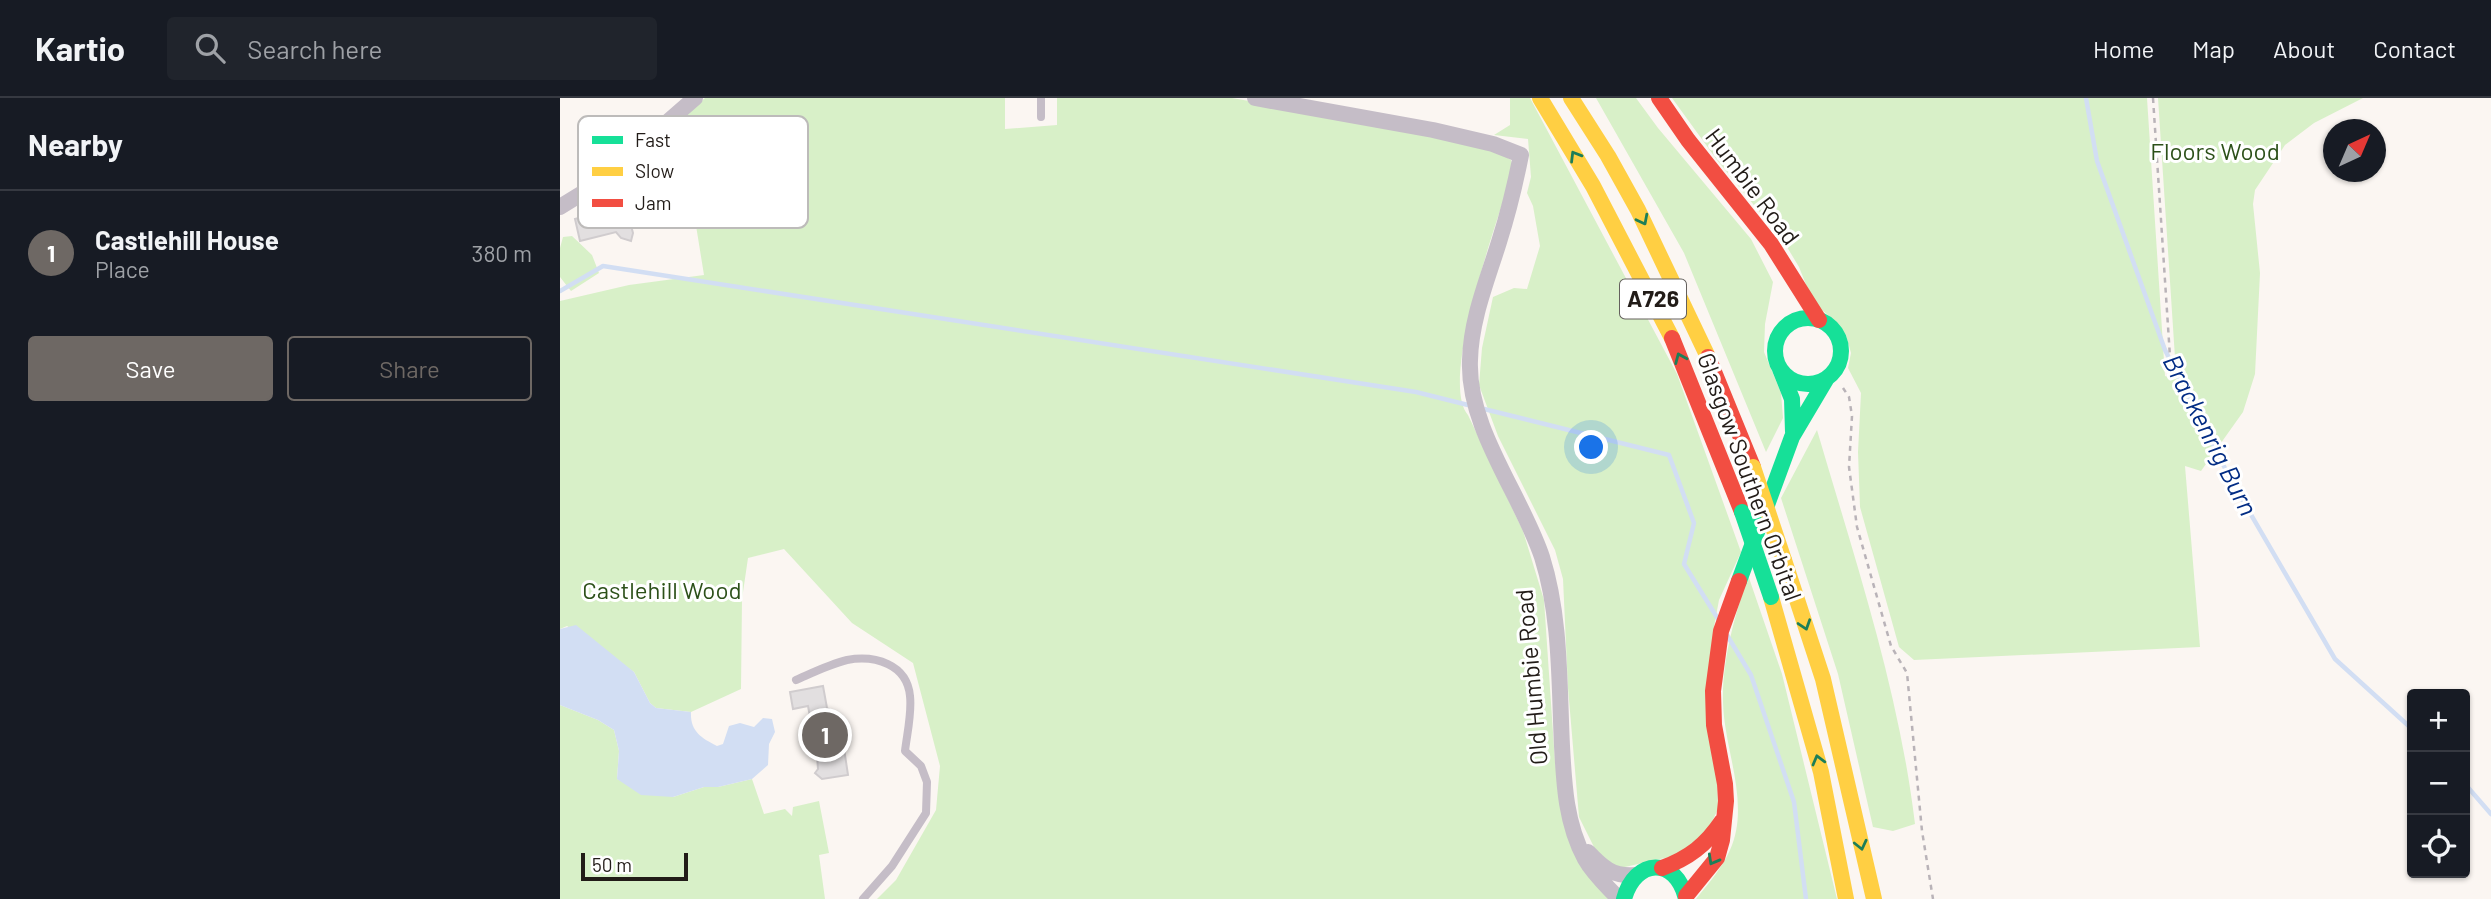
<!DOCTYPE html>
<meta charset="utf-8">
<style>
body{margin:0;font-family:Barlow,sans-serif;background:#20242c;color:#f1f3f6}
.controls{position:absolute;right:21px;bottom:21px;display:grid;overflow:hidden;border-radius:7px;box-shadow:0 2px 5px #0004}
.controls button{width:63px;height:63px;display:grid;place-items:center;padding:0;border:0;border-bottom:2px solid #363941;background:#171b24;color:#f1f3f6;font:35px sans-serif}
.compass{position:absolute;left:1763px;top:21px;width:63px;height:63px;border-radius:50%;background:#171b24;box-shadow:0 2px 5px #0004;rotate:44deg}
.scale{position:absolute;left:21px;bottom:18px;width:107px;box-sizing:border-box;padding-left:7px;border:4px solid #221c18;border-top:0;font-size:19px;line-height:24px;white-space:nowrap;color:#221c18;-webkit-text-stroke:5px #fff;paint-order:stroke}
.you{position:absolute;left:1032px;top:350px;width:24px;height:24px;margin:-18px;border:5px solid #fff;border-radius:50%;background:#1a73e8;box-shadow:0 0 0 10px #1a73e833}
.badge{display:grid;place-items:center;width:46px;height:46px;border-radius:50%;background:#6e6864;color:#fff;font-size:23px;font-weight:700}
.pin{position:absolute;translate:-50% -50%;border:4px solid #fff;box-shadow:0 2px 7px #0006}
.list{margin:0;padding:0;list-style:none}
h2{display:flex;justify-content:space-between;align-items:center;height:91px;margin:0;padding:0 28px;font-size:30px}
h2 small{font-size:23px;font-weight:400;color:#9ea1a6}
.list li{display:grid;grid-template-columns:46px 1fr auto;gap:21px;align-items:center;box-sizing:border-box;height:126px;padding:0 28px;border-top:2px solid #363941}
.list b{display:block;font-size:26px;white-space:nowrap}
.list p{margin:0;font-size:23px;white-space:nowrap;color:#9ea1a6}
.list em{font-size:23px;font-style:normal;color:#9ea1a6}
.actions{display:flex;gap:14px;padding:21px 28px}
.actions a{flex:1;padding:16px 0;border:2px solid #6e6864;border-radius:7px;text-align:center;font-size:24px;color:#6e6864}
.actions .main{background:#6e6864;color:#fff}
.icon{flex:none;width:38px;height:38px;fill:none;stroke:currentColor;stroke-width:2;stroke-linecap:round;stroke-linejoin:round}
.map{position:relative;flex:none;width:1931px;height:801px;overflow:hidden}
header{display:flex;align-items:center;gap:42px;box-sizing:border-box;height:98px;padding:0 35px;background:#171b24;border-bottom:2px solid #363941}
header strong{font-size:33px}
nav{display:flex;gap:38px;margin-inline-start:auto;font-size:24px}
.search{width:490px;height:63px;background:#20242c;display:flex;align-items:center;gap:18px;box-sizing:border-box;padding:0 24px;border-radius:7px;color:#9ea1a6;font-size:26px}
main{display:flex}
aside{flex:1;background:#171b24}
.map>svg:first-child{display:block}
.green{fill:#d8f0c8}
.water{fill:#d2def3}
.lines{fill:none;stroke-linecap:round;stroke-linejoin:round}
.stream{stroke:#d2def3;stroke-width:4.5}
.building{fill:#e2dfe0;stroke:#d0ccce;stroke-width:2}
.path{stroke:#b9b3b8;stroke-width:2.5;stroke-dasharray:5 5;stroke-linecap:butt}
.lane{stroke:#c5bdc7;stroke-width:8}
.street{stroke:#c5bdc7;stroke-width:16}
.fast{stroke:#16e098;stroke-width:16}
.slow{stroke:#ffcf43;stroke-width:16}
.jam{stroke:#f24e42;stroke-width:16}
.fast-bridge{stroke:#16e098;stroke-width:16}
.slow-bridge{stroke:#ffcf43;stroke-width:16}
.oneway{stroke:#1c7e58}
.labels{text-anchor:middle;stroke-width:6;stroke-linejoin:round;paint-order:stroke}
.shield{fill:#fff;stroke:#64605d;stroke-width:2}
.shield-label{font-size:23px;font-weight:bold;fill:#221c18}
.park-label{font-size:24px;fill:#2c5019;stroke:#fff}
.street-label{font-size:24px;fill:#221c18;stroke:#fff}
.water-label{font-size:26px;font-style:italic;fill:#022c84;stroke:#fff}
.key{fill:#fff;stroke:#bdbbba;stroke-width:2}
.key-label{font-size:19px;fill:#221c18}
</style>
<header>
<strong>Kartio</strong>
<div class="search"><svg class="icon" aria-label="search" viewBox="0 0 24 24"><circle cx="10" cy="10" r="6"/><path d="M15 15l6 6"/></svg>Search here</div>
<nav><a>Home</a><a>Map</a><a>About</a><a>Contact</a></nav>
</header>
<main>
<aside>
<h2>Nearby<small></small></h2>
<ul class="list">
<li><span class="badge">1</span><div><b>Castlehill House</b><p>Place</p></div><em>380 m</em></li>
</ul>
<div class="actions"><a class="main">Save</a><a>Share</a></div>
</aside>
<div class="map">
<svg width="1931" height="801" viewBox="0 0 1931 801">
<rect width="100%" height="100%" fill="#fbf6f2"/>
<!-- green -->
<path class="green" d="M145,0H445V31L497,27V0H672L862,33L936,53L951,62L953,73C940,116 878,283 908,317L963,433L984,502L995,664L1008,738L1050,801H317L336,782L376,712L380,668L353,565L292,525L224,451L188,460L182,501L181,591L131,614L96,610L90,605L74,574L7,528L0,531V203L69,187L144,177L133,109L121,65L85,81H75L39,93Z
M950,0H970L1117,276L1181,454L1159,502L1153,534L1158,711L1147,734L1118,757L1056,771L1035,751L1019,719L1008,590L1003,481L995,452L938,338L919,287L922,250L933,199L954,190L967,191L980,148L973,108L967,95L971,79L968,41L934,37L950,27Z
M1036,0H1076L1098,30L1191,141L1213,184L1205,226L1204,254L1221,295L1223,320L1206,354L1124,155Z
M1112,0H1587L1605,278L1614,281L1616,275L1598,0H1803L1754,25L1725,47L1695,92L1693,106L1700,175L1695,276L1683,314L1641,373L1625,368L1640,549L1354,562L1339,549L1300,409L1298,354L1301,295L1288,270L1291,255L1286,237L1273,221L1258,209L1251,199L1239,169L1224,144L1157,62Z
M12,138L32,157L39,175L11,193L0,179V150L3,139Z
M1257,332C1295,462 1339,592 1355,726L1333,733L1313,729L1278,576L1221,400Z
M1188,477L1222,576L1277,801H1136C1148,786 1162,770 1170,752C1191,706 1164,652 1163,604C1162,561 1175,518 1188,477Z
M0,607L38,622L54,632L59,653L57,681L113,699L144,689H158L192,681L204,716L225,711L232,718L233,709L259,703L269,755L259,757L265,801H0Z"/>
<!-- water -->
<path class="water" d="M16,527L74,574L90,605L96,610L131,614C130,633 141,640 157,648L163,646L169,628L180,625L194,629L203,620L212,621L215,634L209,646L208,667L192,681L158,689H144L113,699L81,697L57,681L59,653L54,632L38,622L0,607V531Z"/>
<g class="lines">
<!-- stream -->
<path class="stream" d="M1526,0L1537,63L1605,252L1672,384L1775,561L1852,631
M0,193L43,168L856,294L912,308
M920,310L1109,357L1134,425L1124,466L1158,521
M1167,537L1191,577L1234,704L1246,801
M1905,686L1931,716"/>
</g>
<!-- building -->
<path class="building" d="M63,77L65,84L75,81L81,99L72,102L77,116L69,120L73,135L71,143L61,140L56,134L20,143L15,121L62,108L55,84Z
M263,588L267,610L279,617L288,677L262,681L255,675L258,671L257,658L253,655L251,649L255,644L253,632L248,628L251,624L248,608L233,611L230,594Z"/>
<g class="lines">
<!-- path -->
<path class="path" d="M1593,0L1611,274
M1283,290L1289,299L1292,318L1289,369L1297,429L1331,548L1347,575L1362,733L1373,801"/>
<!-- lane -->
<path class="lane" d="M481,0V19
M236,582C252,575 270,566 287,562C315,557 347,566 350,598C352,615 347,636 345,653L361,668L367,684L366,715L332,768L303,801"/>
<!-- street -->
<path class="street" d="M695,0L873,32L933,46L961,57C955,87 948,116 939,144C927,183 911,221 910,262C907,330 961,396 982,459C1001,519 999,586 1002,648C1004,687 1006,726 1025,761C1034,777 1047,788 1059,801
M0,109L34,88L135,0
M1028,754C1042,769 1053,779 1075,777"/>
<!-- fast -->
<path class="fast" d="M1215 253a33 33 0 1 1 66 0a33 33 0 1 1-66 0Z
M1220,271L1232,301L1233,334
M1179,483L1232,339L1267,280
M1064,801C1075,760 1116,758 1126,801"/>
<!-- slow -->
<path class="slow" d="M980,0L1033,88L1112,240
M1011,0L1048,58L1078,112L1148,259
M1224,462L1263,581L1314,801
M1211,499L1261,674L1286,801"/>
<!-- jam -->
<path class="jam" d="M1099,0L1128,42L1211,146L1259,222
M1112,240L1182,414
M1148,259L1193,369
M1102,770C1129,760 1146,747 1162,723
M1126,798L1157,760L1162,742L1166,703L1165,686L1154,627L1153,593L1161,533L1179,483"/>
<!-- fast-bridge -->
<path class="fast-bridge" d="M1182,414L1211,499"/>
<!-- slow-bridge -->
<path class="slow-bridge" d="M1193,369L1224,462"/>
</g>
<!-- one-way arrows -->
<defs><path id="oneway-chevron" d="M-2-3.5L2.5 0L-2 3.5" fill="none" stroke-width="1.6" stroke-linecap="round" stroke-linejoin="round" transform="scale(1.75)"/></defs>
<g class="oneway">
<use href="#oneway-chevron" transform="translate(1015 58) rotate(-121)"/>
<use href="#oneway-chevron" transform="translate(1083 122) rotate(63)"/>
<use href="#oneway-chevron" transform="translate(1120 260) rotate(-113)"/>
<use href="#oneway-chevron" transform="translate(1245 527) rotate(72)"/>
<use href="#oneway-chevron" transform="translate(1258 662) rotate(-105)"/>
<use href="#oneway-chevron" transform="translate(1301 747) rotate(77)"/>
<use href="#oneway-chevron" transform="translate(1153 762) rotate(119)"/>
</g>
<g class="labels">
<!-- shield labels -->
<rect class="shield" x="1060" y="181.5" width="66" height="39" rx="5"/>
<g class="shield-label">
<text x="1093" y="209">A726</text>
</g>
<!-- park labels -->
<g class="park-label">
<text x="1655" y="62">Floors Wood</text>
<text x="102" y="501">Castlehill Wood</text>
</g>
<!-- street labels -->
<g class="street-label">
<text transform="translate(1192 89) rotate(53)" y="8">Humbie Road</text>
<text transform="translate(1189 379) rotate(70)" y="8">Glasgow Southern Orbital</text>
<text transform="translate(972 579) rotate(-95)" y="8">Old Humbie Road</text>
</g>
<!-- water labels -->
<g class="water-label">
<text transform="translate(1650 337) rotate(63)" y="9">Brackenrig Burn</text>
</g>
</g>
<!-- legend -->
<rect x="18" y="18" width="230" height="112" rx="10" class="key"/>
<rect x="32" y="38" width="31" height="8" fill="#16e098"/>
<rect x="32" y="69" width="31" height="9" fill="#ffcf43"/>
<rect x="32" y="101" width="31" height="8" fill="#f24e42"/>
<g class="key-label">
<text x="75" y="49">Fast</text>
<text x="75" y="80">Slow</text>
<text x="75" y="112">Jam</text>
</g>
</svg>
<div class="controls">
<button>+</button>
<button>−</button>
<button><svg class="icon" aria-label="locate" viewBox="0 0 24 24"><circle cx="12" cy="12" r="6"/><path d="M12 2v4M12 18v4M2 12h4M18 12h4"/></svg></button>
</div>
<svg class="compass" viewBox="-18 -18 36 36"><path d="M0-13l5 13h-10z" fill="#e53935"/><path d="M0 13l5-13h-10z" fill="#9ea1a6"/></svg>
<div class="scale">50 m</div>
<div class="you"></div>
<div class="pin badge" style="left:265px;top:637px">1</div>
</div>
</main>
